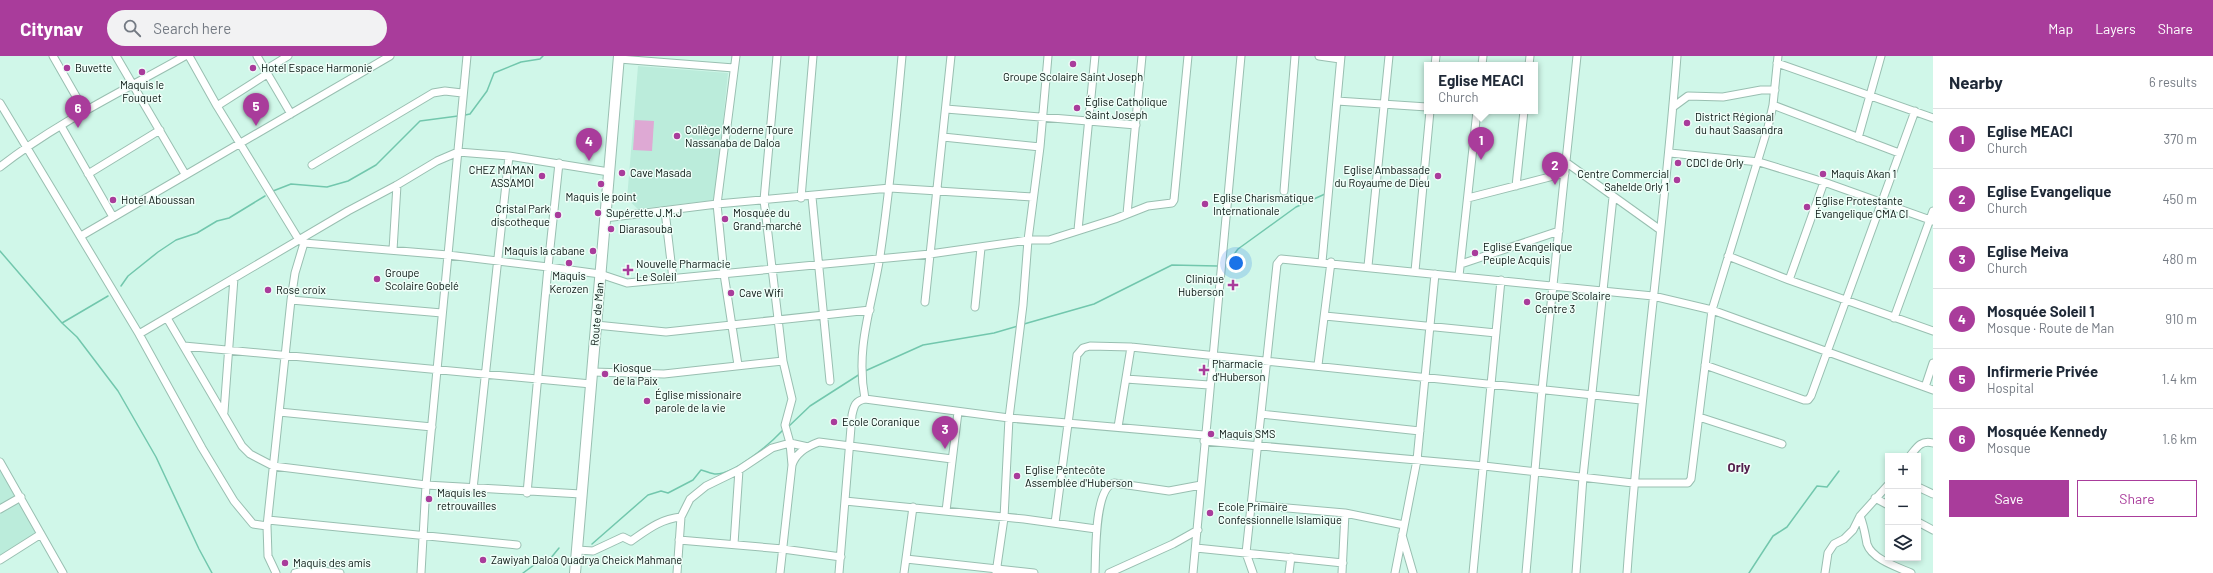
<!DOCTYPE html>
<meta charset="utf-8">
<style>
body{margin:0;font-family:Barlow,sans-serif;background:#f2f2f3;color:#1f2937}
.controls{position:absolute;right:12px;bottom:12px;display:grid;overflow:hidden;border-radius:0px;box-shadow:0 2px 6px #0003}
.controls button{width:36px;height:36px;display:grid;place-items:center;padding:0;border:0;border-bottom:1px solid #e0e1e3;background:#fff;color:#1f2937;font:20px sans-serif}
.you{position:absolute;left:1236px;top:207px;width:14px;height:14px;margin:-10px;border:3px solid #fff;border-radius:50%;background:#1a73e8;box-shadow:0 0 0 6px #1a73e833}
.badge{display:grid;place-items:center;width:26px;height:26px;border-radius:50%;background:#a93c9b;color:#fff;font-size:13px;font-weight:700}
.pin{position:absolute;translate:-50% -33px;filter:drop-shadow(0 1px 2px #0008)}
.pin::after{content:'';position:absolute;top:21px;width:14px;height:12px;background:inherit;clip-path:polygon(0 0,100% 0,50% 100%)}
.popup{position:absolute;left:1424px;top:6px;width:114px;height:52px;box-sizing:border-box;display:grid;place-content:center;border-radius:0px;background:#fff;filter:drop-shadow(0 1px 3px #0005);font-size:13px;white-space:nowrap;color:#747a83}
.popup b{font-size:15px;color:#1f2937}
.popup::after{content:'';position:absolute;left:50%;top:100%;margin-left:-8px;border:8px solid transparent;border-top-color:#fff}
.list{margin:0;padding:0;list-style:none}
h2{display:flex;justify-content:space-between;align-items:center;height:52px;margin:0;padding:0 16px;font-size:17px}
h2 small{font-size:13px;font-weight:400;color:#747a83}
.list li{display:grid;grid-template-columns:26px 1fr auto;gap:12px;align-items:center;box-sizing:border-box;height:60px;padding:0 16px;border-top:1px solid #e0e1e3}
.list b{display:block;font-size:15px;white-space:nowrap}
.list p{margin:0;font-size:13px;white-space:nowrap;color:#747a83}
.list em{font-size:13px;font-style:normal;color:#747a83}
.actions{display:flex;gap:8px;padding:12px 16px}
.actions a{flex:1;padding:9px 0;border:1px solid #a93c9b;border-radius:0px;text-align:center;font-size:14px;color:#a93c9b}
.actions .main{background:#a93c9b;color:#fff}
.icon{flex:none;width:22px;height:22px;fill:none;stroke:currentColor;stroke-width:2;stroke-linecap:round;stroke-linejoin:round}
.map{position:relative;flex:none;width:1933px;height:517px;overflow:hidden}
header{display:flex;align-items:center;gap:24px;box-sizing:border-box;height:56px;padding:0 20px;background:#a93c9b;color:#fff}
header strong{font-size:19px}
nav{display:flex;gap:22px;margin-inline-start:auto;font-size:14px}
.search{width:280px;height:36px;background:#f2f2f3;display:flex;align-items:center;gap:10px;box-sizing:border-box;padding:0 14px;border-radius:22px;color:#747a83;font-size:15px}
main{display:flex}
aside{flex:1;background:#fff}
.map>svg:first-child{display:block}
.built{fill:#bbecdb}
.green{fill:#dea9d4}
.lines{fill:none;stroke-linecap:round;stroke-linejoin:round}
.stream{stroke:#72c7ad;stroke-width:1.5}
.minor-casing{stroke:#99bfb1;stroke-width:9}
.highway-casing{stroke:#99bfb1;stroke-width:12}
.minor{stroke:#fff;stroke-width:7}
.highway{stroke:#fff;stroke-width:10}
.poi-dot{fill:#a93c9b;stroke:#effef8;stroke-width:1.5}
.labels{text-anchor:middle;stroke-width:3;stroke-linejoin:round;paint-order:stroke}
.poi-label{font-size:11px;fill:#06130f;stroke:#effef8;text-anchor:start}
.street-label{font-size:11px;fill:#06130f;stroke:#effef8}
.quarter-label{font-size:13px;font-weight:bold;fill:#531e4c;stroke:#effef8}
</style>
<header>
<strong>Citynav</strong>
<div class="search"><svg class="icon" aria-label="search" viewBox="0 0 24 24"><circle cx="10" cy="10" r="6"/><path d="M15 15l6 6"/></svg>Search here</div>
<nav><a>Map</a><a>Layers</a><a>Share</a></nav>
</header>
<main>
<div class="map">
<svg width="1933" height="517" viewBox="0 0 1933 517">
<rect width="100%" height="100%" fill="#d0f7e9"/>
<!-- built -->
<path class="built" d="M638,10L728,17L715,144L638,153L627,143Z
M0,406L41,478L0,501Z"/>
<!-- green -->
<path class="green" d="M635,64L654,65L652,95L633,94Z"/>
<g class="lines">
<!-- stream -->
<path class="stream" d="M465,59L470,58L487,35L494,17L521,6L540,3L543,0
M273,135L291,128L327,131L348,125L376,109L420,65L458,60
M0,195L62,267L77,281L118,335L156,401L199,493L212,517
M1227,208L1238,193L1296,151L1325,138
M121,230L128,220L158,196L176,184L197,177L217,165L229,162L265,140
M62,267L108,240
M1024,268L1094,248L1172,209L1217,210
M865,315L923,289L994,277L1018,270
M788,371L810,350L860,318
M592,488L648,439L661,435L668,437L693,424L701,414C706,415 712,418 716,418C735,418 771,387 783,374
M523,517L538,506L550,503L559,492
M1749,517L1773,480L1787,471L1817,430L1827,431L1839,415"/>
<!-- minor casing -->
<g class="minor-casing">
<path id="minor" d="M53,0L85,56
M116,0L185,118
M189,0L217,50L299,184L304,187L448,199L548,211L600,218L627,227L930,198L1028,184H1049L1115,163L1148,150L1172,147L1174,144L1188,0
M257,0L291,58
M736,0L717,148L724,218L738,309
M777,0L764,144L783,305L792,343L785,369L790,387L792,409
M1319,0L1340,3
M619,3L734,12
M1777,7L1933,62
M1435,9L1436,0
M1482,9L1483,0
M1529,9L1530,0
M265,14L288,0
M1337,45L1427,51
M0,47L139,278L202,392L234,445L253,468L267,470
M1773,49L1899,97
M217,50L267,18
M1673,51L1688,40L1723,41L1761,34H1775
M946,53L1136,69
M61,70L113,161
M943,81L1040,91
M1858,82L1881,0
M1670,97L1759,106L1824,126L1933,165
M1567,107L1659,173
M312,109L433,37L445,35L462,37
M0,111C56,67 123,35 185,0
M88,118L160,74
M1516,130L1524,55
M1284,135L1295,0
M812,141L830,325
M801,142L813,0
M1468,142L1565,117
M665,155L673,223
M1127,158L1142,0
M605,162L717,148L890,132L1033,141
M1078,174L1095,0
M81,180L390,0
M393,194L397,129
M1728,200L1789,224L1933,275
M1322,206L1341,0
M1461,208L1559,175
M1368,210L1389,0
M1415,215L1430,55
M1459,220L1477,55
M1789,224L1824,126
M291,244L442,257
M925,246L951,0
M975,251L981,192
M1325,260L1496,277
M167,262L242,390L250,398L273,410L426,429L581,438
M1894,262L1933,155
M596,269L666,276L870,254
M139,278L348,155L397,129L437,105L458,96L509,100L609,116
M184,290L591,328
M1318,309L1331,206
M1705,309L1804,344H1808L1811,340L1915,55
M592,316L664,318L783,305
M1126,323L1209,329
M1925,331L1933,307
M865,343C855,291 872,251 880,200C890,133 896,67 902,0
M224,356L234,222
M279,356L432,371
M1261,358L1420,375
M1699,361L1782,388
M1118,371L1131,291
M1204,385L1484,410L1633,427H1688L1691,423L1712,254L1768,71L1773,49L1778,0
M1910,400C1917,391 1921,384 1933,387
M0,406L63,517
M1918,431L1933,438
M473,433L509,100
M527,437L548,211L559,107
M1875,442L1888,449
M845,445L1024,463L1096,473
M1252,449L1345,457L1404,469
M0,453L21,441
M946,455L958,356
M1860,460C1864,470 1865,478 1867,488C1872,503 1897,511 1911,517
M268,464L517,489
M1918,466L1933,474
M1055,467L1077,299L1083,292L1090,290L1131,291L1641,344
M1402,479L1413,517
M679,484L783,493L841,501
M734,488L739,414
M1196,492L1343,507
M577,494L593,495L623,481L631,485C647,474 660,463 681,461L690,443L706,430L739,414L772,392L790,387L808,391
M906,503L1034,517
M0,504L41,478
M276,517L268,500L267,470L291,244L295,217L304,187
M295,517L309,514L340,517
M421,517L426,429L467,0
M677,517L681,461
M780,517L792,409C796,396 808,390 819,386L952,403
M839,517L852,359C854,350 855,345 865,343L1009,362L1204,379
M904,517L913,451
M996,517L1004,462L1009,362L1023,249L1028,184L1040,91L1048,0
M1095,517C1096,499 1094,432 1114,427L1169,435L1201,429
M1109,517L1173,488L1198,474
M1193,517L1241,0
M1253,517L1246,497L1277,208L1281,203L1653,240L1712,254L1933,334
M1289,517L1291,501
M1342,517L1345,457
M1395,517L1417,404L1435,218
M1473,517L1501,224
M1526,517L1542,334L1577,0
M1576,517L1583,421L1613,141
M1627,517C1639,344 1664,173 1677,0
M1825,517L1828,497L1834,488L1844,483L1853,474L1860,460L1888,429"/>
</g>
<!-- highway casing -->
<g class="highway-casing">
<path id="highway" d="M575,517L619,0"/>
</g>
<!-- minor -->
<use href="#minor" class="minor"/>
<!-- highway -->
<use href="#highway" class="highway"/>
</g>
<!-- markers -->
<g class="poi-dot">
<circle cx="1073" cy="8" r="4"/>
<circle cx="67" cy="12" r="4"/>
<circle cx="253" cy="12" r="4"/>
<circle cx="142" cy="16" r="4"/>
<circle cx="1077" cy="52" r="4"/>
<circle cx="1687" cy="67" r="4"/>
<circle cx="677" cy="80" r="4"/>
<circle cx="1678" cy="107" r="4"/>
<circle cx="622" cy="117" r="4"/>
<circle cx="1823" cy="118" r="4"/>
<circle cx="542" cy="120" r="4"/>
<circle cx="1438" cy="120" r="4"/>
<circle cx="1677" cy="124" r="4"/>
<circle cx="601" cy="128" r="4"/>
<circle cx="113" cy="144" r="4"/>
<circle cx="1205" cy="148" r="4"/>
<circle cx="1807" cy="151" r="4"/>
<circle cx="598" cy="157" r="4"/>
<circle cx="558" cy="159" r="4"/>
<circle cx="725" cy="163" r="4"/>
<circle cx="611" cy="173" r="4"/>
<circle cx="593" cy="195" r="4"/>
<circle cx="1475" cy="197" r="4"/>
<circle cx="569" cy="207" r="4"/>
<path d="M626 208h4v4h4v4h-4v4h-4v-4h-4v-4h4z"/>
<circle cx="377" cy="223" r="4"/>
<path d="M1231 223h4v4h4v4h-4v4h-4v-4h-4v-4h4z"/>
<circle cx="268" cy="234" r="4"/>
<circle cx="731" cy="237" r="4"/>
<circle cx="1527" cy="246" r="4"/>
<path d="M1202 308h4v4h4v4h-4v4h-4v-4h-4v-4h4z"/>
<circle cx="605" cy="318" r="4"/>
<circle cx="647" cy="345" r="4"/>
<circle cx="834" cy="366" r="4"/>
<circle cx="1211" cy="378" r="4"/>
<circle cx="1017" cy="420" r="4"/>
<circle cx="429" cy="443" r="4"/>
<circle cx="1210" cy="457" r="4"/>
<circle cx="483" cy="504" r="4"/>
<circle cx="285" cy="507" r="4"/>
</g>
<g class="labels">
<!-- poi labels -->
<g class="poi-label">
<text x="75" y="16">Buvette</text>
<text x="261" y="16">Hotel Espace Harmonie</text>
<text x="1073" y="25" text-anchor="middle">Groupe Scolaire Saint Joseph</text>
<text x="142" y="33" text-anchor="middle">Maquis le<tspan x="142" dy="13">Fouquet</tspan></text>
<text x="1085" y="50">Église Catholique<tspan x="1085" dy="13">Saint Joseph</tspan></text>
<text x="1695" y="65">District Régional<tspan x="1695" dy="13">du haut Saasandra</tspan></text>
<text x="685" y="78">Collège Moderne Toure<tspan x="685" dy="13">Nassanaba de Daloa</tspan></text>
<text x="1686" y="111">CDCI de Orly</text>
<text x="534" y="118" text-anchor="end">CHEZ MAMAN<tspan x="534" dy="13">ASSAMOI</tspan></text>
<text x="1430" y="118" text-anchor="end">Eglise Ambassade<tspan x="1430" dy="13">du Royaume de Dieu</tspan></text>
<text x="630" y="121">Cave Masada</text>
<text x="1669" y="122" text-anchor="end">Centre Commercial<tspan x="1669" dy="13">Sahelde Orly 1</tspan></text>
<text x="1831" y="122">Maquis Akan 1</text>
<text x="601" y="145" text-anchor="middle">Maquis le point</text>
<text x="1213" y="146">Eglise Charismatique<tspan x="1213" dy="13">Internationale</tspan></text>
<text x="121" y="148">Hotel Aboussan</text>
<text x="1815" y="149">Eglise Protestante<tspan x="1815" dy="13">Évangelique CMA CI</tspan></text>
<text x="550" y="157" text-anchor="end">Cristal Park<tspan x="550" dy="13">discotheque</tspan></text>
<text x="606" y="161">Supérette J.M.J</text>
<text x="733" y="161">Mosquée du<tspan x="733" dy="13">Grand-marché</tspan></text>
<text x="619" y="177">Diarasouba</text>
<text x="1483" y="195">Eglise Evangelique<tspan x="1483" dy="13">Peuple Acquis</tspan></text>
<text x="585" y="199" text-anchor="end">Maquis la cabane</text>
<text x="636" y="212">Nouvelle Pharmacie<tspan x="636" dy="13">Le Soleil</tspan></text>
<text x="385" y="221">Groupe<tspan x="385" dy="13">Scolaire Gobelé</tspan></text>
<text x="569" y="224" text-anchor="middle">Maquis<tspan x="569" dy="13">Kerozen</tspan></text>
<text x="1224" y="227" text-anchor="end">Clinique<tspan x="1224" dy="13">Huberson</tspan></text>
<text x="276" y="238">Rose croix</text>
<text x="739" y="241">Cave Wifi</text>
<text x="1535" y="244">Groupe Scolaire<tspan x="1535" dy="13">Centre 3</tspan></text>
<text x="1212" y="312">Pharmacie<tspan x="1212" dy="13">d'Huberson</tspan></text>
<text x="613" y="316">Kiosque<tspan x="613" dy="13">de la Paix</tspan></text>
<text x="655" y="343">Église missionaire<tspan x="655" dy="13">parole de la vie</tspan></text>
<text x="842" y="370">Ecole Coranique</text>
<text x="1219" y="382">Maquis SMS</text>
<text x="1025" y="418">Eglise Pentecôte<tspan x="1025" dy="13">Assemblée d'Huberson</tspan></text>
<text x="437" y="441">Maquis les<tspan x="437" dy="13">retrouvailles</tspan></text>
<text x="1218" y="455">Ecole Primaire<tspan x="1218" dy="13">Confessionnelle Islamique</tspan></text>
<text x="491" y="508">Zawiyah Daloa Quadrya Cheick Mahmane</text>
<text x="293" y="511">Maquis des amis</text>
</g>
<!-- street labels -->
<g class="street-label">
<text transform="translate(597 258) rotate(-85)" y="4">Route de Man</text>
</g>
<!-- quarter labels -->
<g class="quarter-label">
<text x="1739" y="416">Orly</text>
</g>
</g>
</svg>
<div class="controls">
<button>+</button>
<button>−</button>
<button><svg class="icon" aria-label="layers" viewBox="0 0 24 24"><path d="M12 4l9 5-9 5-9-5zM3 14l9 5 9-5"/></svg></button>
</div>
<div class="you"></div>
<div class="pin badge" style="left:1481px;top:104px">1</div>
<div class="popup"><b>Eglise MEACI</b>Church</div>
<div class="pin badge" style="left:1555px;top:129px">2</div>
<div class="pin badge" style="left:945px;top:393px">3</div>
<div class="pin badge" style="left:589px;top:105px">4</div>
<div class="pin badge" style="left:256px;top:70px">5</div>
<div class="pin badge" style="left:78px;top:72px">6</div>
</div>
<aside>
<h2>Nearby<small>6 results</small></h2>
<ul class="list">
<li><span class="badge">1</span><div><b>Eglise MEACI</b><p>Church</p></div><em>370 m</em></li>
<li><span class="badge">2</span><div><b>Eglise Evangelique</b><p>Church</p></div><em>450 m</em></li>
<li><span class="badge">3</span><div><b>Eglise Meiva</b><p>Church</p></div><em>480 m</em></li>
<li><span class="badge">4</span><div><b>Mosquée Soleil 1</b><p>Mosque · Route de Man</p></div><em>910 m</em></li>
<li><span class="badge">5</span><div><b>Infirmerie Privée</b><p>Hospital</p></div><em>1.4 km</em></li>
<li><span class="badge">6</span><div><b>Mosquée Kennedy</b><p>Mosque</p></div><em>1.6 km</em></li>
</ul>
<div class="actions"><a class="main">Save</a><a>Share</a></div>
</aside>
</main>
